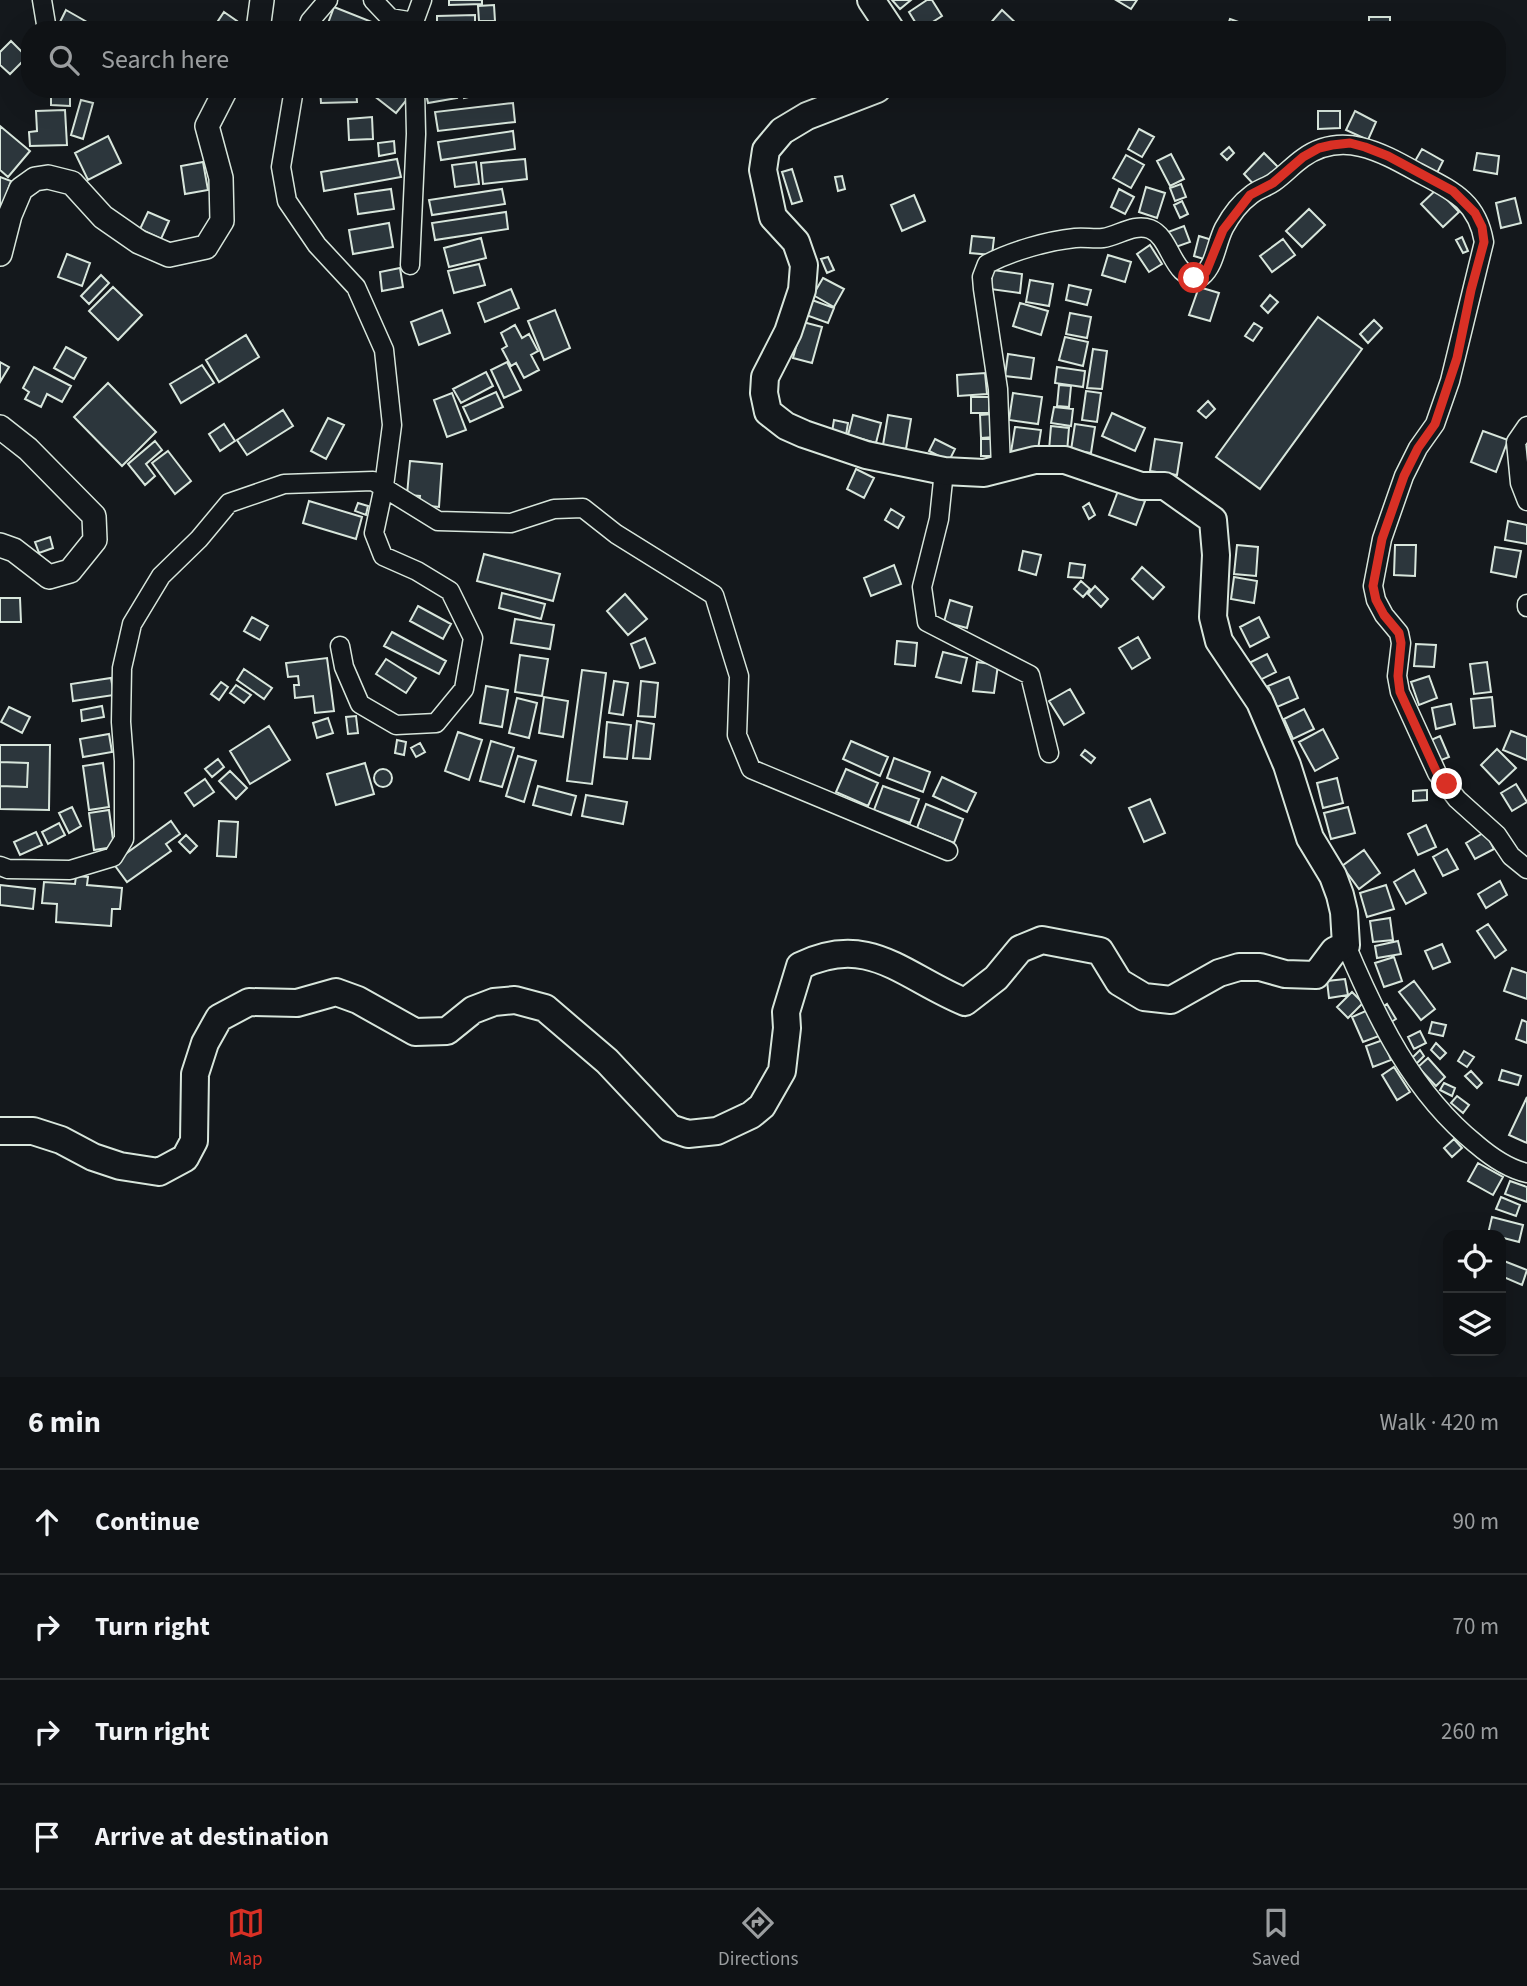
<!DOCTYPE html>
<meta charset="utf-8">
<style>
body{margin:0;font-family:"Source Sans 3",sans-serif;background:#181b1e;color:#f1f3f6}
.controls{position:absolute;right:21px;bottom:21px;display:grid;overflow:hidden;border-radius:14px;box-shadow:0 7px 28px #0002}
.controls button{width:63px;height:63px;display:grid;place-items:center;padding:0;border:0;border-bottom:2px solid #2f3234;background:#0f1215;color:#f1f3f6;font:35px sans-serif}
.stop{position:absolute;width:21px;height:21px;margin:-16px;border:5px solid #d93025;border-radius:50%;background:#fff}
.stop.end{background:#d93025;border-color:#fff;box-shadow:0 2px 7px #0008}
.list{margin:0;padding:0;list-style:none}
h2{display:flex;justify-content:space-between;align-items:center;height:91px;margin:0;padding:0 28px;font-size:30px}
h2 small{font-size:23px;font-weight:400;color:#9b9ea0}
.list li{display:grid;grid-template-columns:46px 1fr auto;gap:21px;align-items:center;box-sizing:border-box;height:105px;padding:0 28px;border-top:2px solid #2f3234}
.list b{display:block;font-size:26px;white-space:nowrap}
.list em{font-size:23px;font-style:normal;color:#9b9ea0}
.icon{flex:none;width:38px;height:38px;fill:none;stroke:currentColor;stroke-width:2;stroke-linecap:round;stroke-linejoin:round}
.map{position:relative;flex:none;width:1527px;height:1377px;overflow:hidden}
.search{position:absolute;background:#0f1215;box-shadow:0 7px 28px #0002;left:21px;right:21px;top:21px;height:77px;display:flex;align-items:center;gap:18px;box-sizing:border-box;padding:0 24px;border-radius:28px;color:#9b9ea0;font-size:26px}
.sheet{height:511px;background:#0f1215}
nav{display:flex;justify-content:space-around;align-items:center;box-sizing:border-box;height:98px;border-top:2px solid #2f3234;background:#0f1215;font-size:19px;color:#9b9ea0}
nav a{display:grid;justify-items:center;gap:4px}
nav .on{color:#d93025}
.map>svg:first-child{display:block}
.building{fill:#2c363c;stroke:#d8e6dc;stroke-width:2}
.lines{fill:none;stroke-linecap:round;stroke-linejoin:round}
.minor-casing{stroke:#d8e6dc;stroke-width:21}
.major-casing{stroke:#d8e6dc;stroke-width:26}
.highway-casing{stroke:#d8e6dc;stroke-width:30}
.minor{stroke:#14181c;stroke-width:18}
.major{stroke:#14181c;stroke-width:23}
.highway{stroke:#14181c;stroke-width:26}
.route{stroke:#d93025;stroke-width:9}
</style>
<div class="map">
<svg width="1527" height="1377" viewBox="0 0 1527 1377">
<rect width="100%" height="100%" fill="#14181c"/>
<!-- building -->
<path class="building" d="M449,0H482V4L449,5Z
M892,0H911L900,9Z
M927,0H932L942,16L920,30L909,12Z
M1116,0H1137L1131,9Z
M494,5L495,21H479L478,6Z
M334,7L377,24L375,30H335L327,26Z
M66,10L87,22L82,30H56Z
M1002,10L1018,25L1014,30H989L987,27Z
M224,12L237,21L230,30H212Z
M475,15V30H437V16Z
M1369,17H1390V30H1369Z
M1230,19L1253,27L1252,30H1226Z
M11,41L27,57L10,74L0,65V52Z
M320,89H356L357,102L321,103Z
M372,89H399L409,97L396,113L369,92Z
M425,89H455L457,98L428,103Z
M462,89H481L482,94L464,98Z
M51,93L70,94V106L51,105Z
M81,100L93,103L83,139L71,135Z
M513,103L515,122L438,131L435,112Z
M65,110L67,145L30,146L29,132L37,131L36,111Z
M1318,111H1340V128L1318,129Z
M1355,111L1376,122L1368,140L1346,130Z
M372,117L373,139L349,140L348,119Z
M0,126L30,151L8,177L0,170Z
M1139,129L1154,137L1142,157L1128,149Z
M513,131L515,149L441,160L438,142Z
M108,136L121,163L88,180L75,153Z
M394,141L395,153L379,156L378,143Z
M1229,147L1234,153L1227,160L1221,154Z
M1422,149L1443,161L1437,173L1415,161Z
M1264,153L1279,168L1258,189L1244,174Z
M1477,153L1499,156L1497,174L1474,170Z
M1171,154L1184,179L1170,186L1157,161Z
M1126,155L1144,165L1131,188L1113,178Z
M397,159L401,177L324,191L321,172Z
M525,159L527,179L483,184L481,163Z
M203,162L208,190L185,194L181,166Z
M476,162L479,184L455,187L452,165Z
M792,169L802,201L792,204L782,172Z
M842,176L845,189L838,191L835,177Z
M0,177L11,181L0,214Z
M1181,184L1186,197L1175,201L1170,188Z
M1146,187L1165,193L1157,218L1139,212Z
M391,189L394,209L358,214L355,194Z
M502,189L505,204L432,215L429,200Z
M1119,189L1134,197L1125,214L1111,207Z
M1437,189L1459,212L1443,227L1421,204Z
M914,195L925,221L902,231L891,205Z
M1515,198L1521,223L1501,228L1496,203Z
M1182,201L1188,214L1180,218L1174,205Z
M1309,209L1325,225L1302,247L1286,231Z
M148,212L169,221L161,239L140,229Z
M506,212L508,229L435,240L432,223Z
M389,223L393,247L353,254L349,230Z
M1184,226L1190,242L1173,248L1168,232Z
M972,236L994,238L992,255L970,253Z
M1199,236L1212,240L1207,260L1194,256Z
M1462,237L1468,251L1463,253L1456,240Z
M481,238L486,258L449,267L444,248Z
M1283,239L1295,255L1272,272L1260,256Z
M1150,245L1162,264L1149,272L1137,254Z
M67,254L90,263L82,286L58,277Z
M1108,255L1131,262L1125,282L1102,275Z
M828,257L834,270L827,273L821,259Z
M479,264L485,285L454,293L448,271Z
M400,268L403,287L382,291L380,272Z
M993,270L1022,274L1020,293L990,289Z
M101,275L109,283L89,304L81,296Z
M823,278L844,289L834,307L813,295Z
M1030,280L1053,284L1049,306L1026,302Z
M1069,285L1091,290L1087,305L1066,300Z
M113,287L142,315L118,340L89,311Z
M1199,287L1219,293L1210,321L1189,315Z
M511,289L519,308L485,322L478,303Z
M1270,295L1278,302L1268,313L1261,306Z
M812,300L834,308L828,323L806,315Z
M1020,303L1048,311L1041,335L1013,326Z
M442,310L450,333L419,345L411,322Z
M555,310L570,348L544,360L528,321Z
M1070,313L1091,317L1087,338L1066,334Z
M1318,317L1362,349L1260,489L1216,457Z
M1374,320L1382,328L1368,343L1360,334Z
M803,322L822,327L812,363L793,358Z
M1254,323L1262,328L1253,341L1245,336Z
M515,325L522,338L529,334L538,351L531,355L539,370L524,378L516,363L511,366L502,349L507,346L501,333Z
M246,335L259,357L219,382L206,360Z
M1065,337L1088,342L1083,366L1059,360Z
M66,347L86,358L74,379L54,368Z
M1093,349L1107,351L1102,389L1087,388Z
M1008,354L1034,358L1031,379L1005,376Z
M0,362L9,367L0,382Z
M507,362L521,390L504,398L491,370Z
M202,365L214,383L181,403L170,384Z
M34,367L71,386L62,402L47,394L41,407L25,399L29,392L23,388Z
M1057,367L1085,371L1083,387L1055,383Z
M486,372L493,386L461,403L453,389Z
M985,373L987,394L958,396L957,375Z
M108,383L156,432L122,466L74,417Z
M1059,385L1071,386L1069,407L1057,406Z
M1086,391L1101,393L1097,422L1082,420Z
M496,392L503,407L470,422L463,407Z
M452,393L466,430L447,437L434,400Z
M1013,393L1042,397L1038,424L1009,420Z
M971,397H990L989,413H971Z
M1208,401L1215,409L1206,418L1198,411Z
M1054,407L1073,409L1071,426L1051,423Z
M283,410L293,426L247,455L237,440Z
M1112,413L1145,428L1135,451L1102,436Z
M993,414L995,437L981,438L980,415Z
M853,415L881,423L876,443L848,435Z
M888,415L911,419L906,449L883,445Z
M328,418L344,425L326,459L311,451Z
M834,420L848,423L846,435L832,432Z
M224,424L235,441L220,451L209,434Z
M1075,424L1095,427L1091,453L1071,450Z
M1051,426L1069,428L1067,452L1049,450Z
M1015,427L1041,430L1037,456L1011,452Z
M1483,431L1508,440L1496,472L1471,462Z
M935,439L955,449L949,461L929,451Z
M981,439H995V456H981Z
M1155,439L1182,443L1177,475L1150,471Z
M155,441L162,450L146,464L155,476L145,485L128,464Z
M168,451L191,481L175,494L152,463Z
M410,461L442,464L439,507L419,505L420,496L407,495Z
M856,469L874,478L864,498L847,489Z
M1118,491L1145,501L1136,525L1109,515Z
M309,501L362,517L356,539L303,523Z
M358,503L368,506L366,515L355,511Z
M1089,503L1095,515L1089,519L1083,507Z
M891,509L904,517L898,528L885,520Z
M1508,521L1527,525V544L1505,540Z
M50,537L53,548L39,553L35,542Z
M1237,545L1258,547L1256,576L1234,574Z
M1395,545H1416L1415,576L1394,575Z
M1495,547L1521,551L1516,577L1491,572Z
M1023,551L1041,555L1036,575L1019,570Z
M484,554L560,574L553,601L477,581Z
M1070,563L1085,565L1083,578L1068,577Z
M894,565L901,584L871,596L864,578Z
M1142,567L1164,587L1153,599L1132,579Z
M1234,577L1257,581L1254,603L1231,599Z
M1081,581L1090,589L1083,597L1074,589Z
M1095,586L1108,599L1101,607L1088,594Z
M502,593L545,604L541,619L499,608Z
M625,594L647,619L628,635L607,611Z
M0,598H20L21,622H0Z
M950,600L972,607L967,628L944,622Z
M418,606L451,624L443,639L410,621Z
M252,617L268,626L260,640L244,631Z
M1259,617L1269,637L1250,647L1240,627Z
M515,619L554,625L550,649L511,643Z
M392,632L446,661L439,674L384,646Z
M1138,637L1150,658L1132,669L1119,648Z
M645,638L655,663L640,668L631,644Z
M897,641L917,643L915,666L895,664Z
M1416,644L1436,645L1434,667L1414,666Z
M943,652L967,658L961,683L936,677Z
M1267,654L1276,672L1256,682L1247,664Z
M520,655L548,659L542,696L515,692Z
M327,658L334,711L315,713L313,696L295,698L294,685H299L298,676L288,677L286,663Z
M386,659L416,678L406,693L376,674Z
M977,662L998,665L994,693L973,691Z
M1487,662L1491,692L1474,694L1470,664Z
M244,669L272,688L264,699L237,680Z
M582,670L606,673L592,784L567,781Z
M1429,676L1437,698L1419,705L1411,682Z
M1289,677L1298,698L1277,707L1268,686Z
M111,678L114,695L73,701L71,684Z
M614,681L628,683L623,715L609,713Z
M641,681L658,683L655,717L638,716Z
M221,682L228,687L219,700L211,694Z
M236,685L251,695L244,703L230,693Z
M486,686L508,690L502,727L480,723Z
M1070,689L1084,713L1064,725L1049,701Z
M544,697L568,701L563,737L539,733Z
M1492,697L1495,726L1474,728L1471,699Z
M517,698L537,703L529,738L509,733Z
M1451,704L1455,724L1436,729L1432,708Z
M102,706L104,717L82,721L81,710Z
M9,707L30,717L22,733L1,722Z
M1304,709L1314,729L1293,739L1284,719Z
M356,716L358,733L348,734L346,717Z
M328,718L333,733L317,738L313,723Z
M637,721L654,724L650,759L633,758Z
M607,722L631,725L627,759L604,757Z
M269,726L290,760L250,784L230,751Z
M1323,729L1338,758L1315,771L1299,742Z
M1511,731L1527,737V760L1503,750Z
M458,732L482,740L469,780L445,771Z
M109,734L112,752L83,757L80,739Z
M1440,736L1449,757L1439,761L1431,740Z
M397,740L406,742L404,755L395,753Z
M491,741L514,748L502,787L480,781Z
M851,741L888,757L880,776L843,759Z
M420,743L425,752L416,757L411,748Z
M0,745H50L49,810L0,809V786L27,787L28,763L0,762Z
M1497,749L1516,768L1499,784L1481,765Z
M1085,750L1095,758L1091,763L1081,755Z
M518,756L536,761L524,802L506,796Z
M894,758L930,772L923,792L887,778Z
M218,759L224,767L212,777L205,769Z
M0,762L28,763L27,787L0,786Z
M103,763L109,807L89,810L83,766Z
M365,763L374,794L336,805L327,774Z
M846,769L878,783L868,806L836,792Z
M374 778a9 9 0 1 1 18 0a9 9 0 1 1-18 0Z
M230,771L247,788L236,799L219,781Z
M942,777L976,793L967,812L933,796Z
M1337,778L1343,803L1323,808L1317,783Z
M205,779L214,792L194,806L185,793Z
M1516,784L1527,802L1512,811L1501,793Z
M538,786L576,796L571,815L533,805Z
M883,786L919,799L910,823L874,810Z
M1427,790V800L1413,801V791Z
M586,795L627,802L623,824L582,816Z
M1150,799L1165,833L1144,842L1129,808Z
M926,804L963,819L954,843L917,828Z
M72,807L81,826L69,833L59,813Z
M1348,807L1355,833L1331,839L1324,813Z
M109,810L114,847L94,850L89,813Z
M171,821L180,834L166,844L171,851L127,882L113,863Z
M219,821L238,822L236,857L217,856Z
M59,823L65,835L48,844L42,832Z
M1426,825L1436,847L1418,855L1408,834Z
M36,832L42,845L20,855L14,842Z
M1485,832L1494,849L1475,859L1466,843Z
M186,835L197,846L190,853L179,842Z
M1447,849L1458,869L1443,876L1433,857Z
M1364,850L1380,873L1359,889L1342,866Z
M1414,870L1426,893L1406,904L1394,882Z
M76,876L88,877L87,885L122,888L120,909H112L111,926L56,922L57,904L42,903L44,882L75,884Z
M1500,881L1507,895L1486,908L1478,894Z
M0,885L35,889L33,909L0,905Z
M1386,885L1394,909L1367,917L1360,893Z
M1390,918L1393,940L1373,942L1370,921Z
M1488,924L1506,950L1495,958L1477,931Z
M1398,941L1401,954L1377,958L1375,946Z
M1442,944L1450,962L1433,969L1425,951Z
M1394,957L1402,981L1384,987L1375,963Z
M1512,968L1527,973V999L1504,991Z
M1345,979L1348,995L1329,998L1327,981Z
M1414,981L1435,1009L1421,1020L1399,992Z
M1352,992L1363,1003L1348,1018L1337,1007Z
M1387,1004L1396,1019L1391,1022L1381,1008Z
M1368,1010L1379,1036L1363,1042L1352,1017Z
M1522,1020L1527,1022V1043L1516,1039Z
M1432,1022L1446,1025L1443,1036L1429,1033Z
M1420,1031L1426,1043L1414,1049L1408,1037Z
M1383,1040L1391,1060L1373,1067L1366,1046Z
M1436,1043L1446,1053L1440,1059L1431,1050Z
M1420,1050L1424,1056L1416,1064L1411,1059Z
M1464,1051L1474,1057L1467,1067L1458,1061Z
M1428,1058L1445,1077L1436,1086L1418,1067Z
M1394,1067L1410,1092L1397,1100L1382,1075Z
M1502,1070L1521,1076L1518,1085L1499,1080Z
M1471,1071L1482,1083L1477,1088L1465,1076Z
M1444,1083L1455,1088L1452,1096L1440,1090Z
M1457,1096L1469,1105L1463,1113L1451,1103Z
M1527,1097V1143L1509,1135Z
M1454,1139L1462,1148L1452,1157L1444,1148Z
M1478,1163L1503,1177L1493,1195L1468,1181Z
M1510,1181L1527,1187V1202L1505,1194Z
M1501,1197L1520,1205L1516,1216L1496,1209Z
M1492,1217L1523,1225L1519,1242L1488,1234Z
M1504,1261L1527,1270L1522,1285L1501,1276Z"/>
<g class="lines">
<!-- minor casing -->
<g class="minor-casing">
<path id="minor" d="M42,0L47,30
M373,0L390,18L414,22L422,0
M307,30L310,21L328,0
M294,89L281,167L287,201L317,245L356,287L384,350L392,425L384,486L374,533L383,556L417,571L450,591L473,638L464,689L436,723L396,725L360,704L344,667L340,646
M410,265L416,134L415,89
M1527,426L1516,442L1520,483L1527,501
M1001,469L998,389L983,289L982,277L987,264C1012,251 1047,241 1075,238C1084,237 1094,239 1103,238C1118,236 1134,223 1150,229C1173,238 1171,282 1202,276C1215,265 1216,244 1224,228C1230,217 1240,203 1251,195C1258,189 1267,187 1274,182C1284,175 1293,165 1303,158C1342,130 1381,152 1417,172C1451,190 1477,200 1484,242L1450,381L1435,424L1418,448L1404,476L1382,539L1373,586L1376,600L1384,615L1399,633L1401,643L1397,676L1400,692L1437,773L1457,799L1497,835L1511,856L1527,869
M944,471L939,519L922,587L927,622L1030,675L1049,753
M1527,604V607
M0,866L8,869L70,870L113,857L124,839V761L121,722L122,668L132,624L161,576L199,539L229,503L284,484L373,481L438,521L511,523L554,509L583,508L616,534L714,595L739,676L737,735L751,769L948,851
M1346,945C1377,1019 1413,1093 1476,1144C1490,1156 1509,1169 1527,1173"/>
</g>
<!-- major casing -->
<g class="major-casing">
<path id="major" d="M258,30L262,0
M0,254L10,215L21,189L35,179L48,177L72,183L103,217L139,242L169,255L206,247L222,221L221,178L207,126L226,89
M0,427L28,449L94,516L95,540L70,571L49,577L14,550L0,545"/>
</g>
<!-- highway casing -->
<g class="highway-casing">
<path id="highway" d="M871,0L891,30
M0,1131H33L61,1140L93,1157L120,1166L159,1172L185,1158L194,1141L195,1074L205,1043L219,1018L249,1002L297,1003L336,992L358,1000L415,1032L447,1031L473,1010L494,1002L515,1000L545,1008L607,1061L670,1128L688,1134L717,1131L751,1115L762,1106L782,1071L787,1028L786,1012L800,966C869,932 904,977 965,1002L996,978L1020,949L1042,940L1100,951L1119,982L1144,997L1171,1000L1219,973L1239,967H1260L1285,974L1316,975L1334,951L1346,945L1344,912L1340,895L1333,876L1310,838L1287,765L1260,702L1219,641L1213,617L1216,555L1213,520L1165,486H1141L1065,460H1035L984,473L944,471L866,455L804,434L786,426L768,412L764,393L765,377L788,332L802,290L804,265L796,242L773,217L763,170L766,150L782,131L807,116L877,89"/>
</g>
<!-- minor -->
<use href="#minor" class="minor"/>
<!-- major -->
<use href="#major" class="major"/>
<!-- highway -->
<use href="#highway" class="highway"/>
</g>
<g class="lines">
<!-- route -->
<path class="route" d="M1194,278L1206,272L1223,230L1250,195L1273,183L1303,157L1319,148L1332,145L1350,143L1365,147L1388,156L1453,191L1475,213L1482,227L1484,242L1471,290L1457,358L1435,424L1418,448L1404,476L1382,539L1373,586L1376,600L1384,615L1399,633L1401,643L1398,676L1400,692L1437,773L1447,784"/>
</g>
</svg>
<div class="controls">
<button><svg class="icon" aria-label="locate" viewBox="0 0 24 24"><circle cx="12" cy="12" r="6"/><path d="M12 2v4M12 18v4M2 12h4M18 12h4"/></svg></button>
<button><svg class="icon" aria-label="layers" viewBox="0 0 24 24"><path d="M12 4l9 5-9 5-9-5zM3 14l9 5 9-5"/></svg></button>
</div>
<div class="stop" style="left:1194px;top:278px"></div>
<div class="stop end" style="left:1447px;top:784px"></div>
<div class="search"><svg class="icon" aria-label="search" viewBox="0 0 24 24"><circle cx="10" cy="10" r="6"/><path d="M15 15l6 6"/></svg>Search here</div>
</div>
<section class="sheet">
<h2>6 min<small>Walk · 420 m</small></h2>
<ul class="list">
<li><svg class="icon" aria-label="ahead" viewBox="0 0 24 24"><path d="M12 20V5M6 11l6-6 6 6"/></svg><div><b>Continue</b></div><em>90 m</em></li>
<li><svg class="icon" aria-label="right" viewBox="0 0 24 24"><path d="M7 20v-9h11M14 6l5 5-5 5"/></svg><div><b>Turn right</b></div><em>70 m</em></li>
<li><svg class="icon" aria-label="right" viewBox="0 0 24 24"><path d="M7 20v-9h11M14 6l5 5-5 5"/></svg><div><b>Turn right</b></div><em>260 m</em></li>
<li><svg class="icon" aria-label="arrive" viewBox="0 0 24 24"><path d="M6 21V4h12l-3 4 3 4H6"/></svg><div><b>Arrive at destination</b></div></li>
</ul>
</section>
<nav>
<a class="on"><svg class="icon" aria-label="map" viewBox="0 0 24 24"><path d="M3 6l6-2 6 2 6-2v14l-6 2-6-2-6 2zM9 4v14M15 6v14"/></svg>Map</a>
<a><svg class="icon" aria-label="directions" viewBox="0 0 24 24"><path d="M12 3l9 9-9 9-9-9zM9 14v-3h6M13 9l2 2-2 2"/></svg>Directions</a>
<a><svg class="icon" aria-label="saved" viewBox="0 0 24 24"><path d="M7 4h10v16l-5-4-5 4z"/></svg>Saved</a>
</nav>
